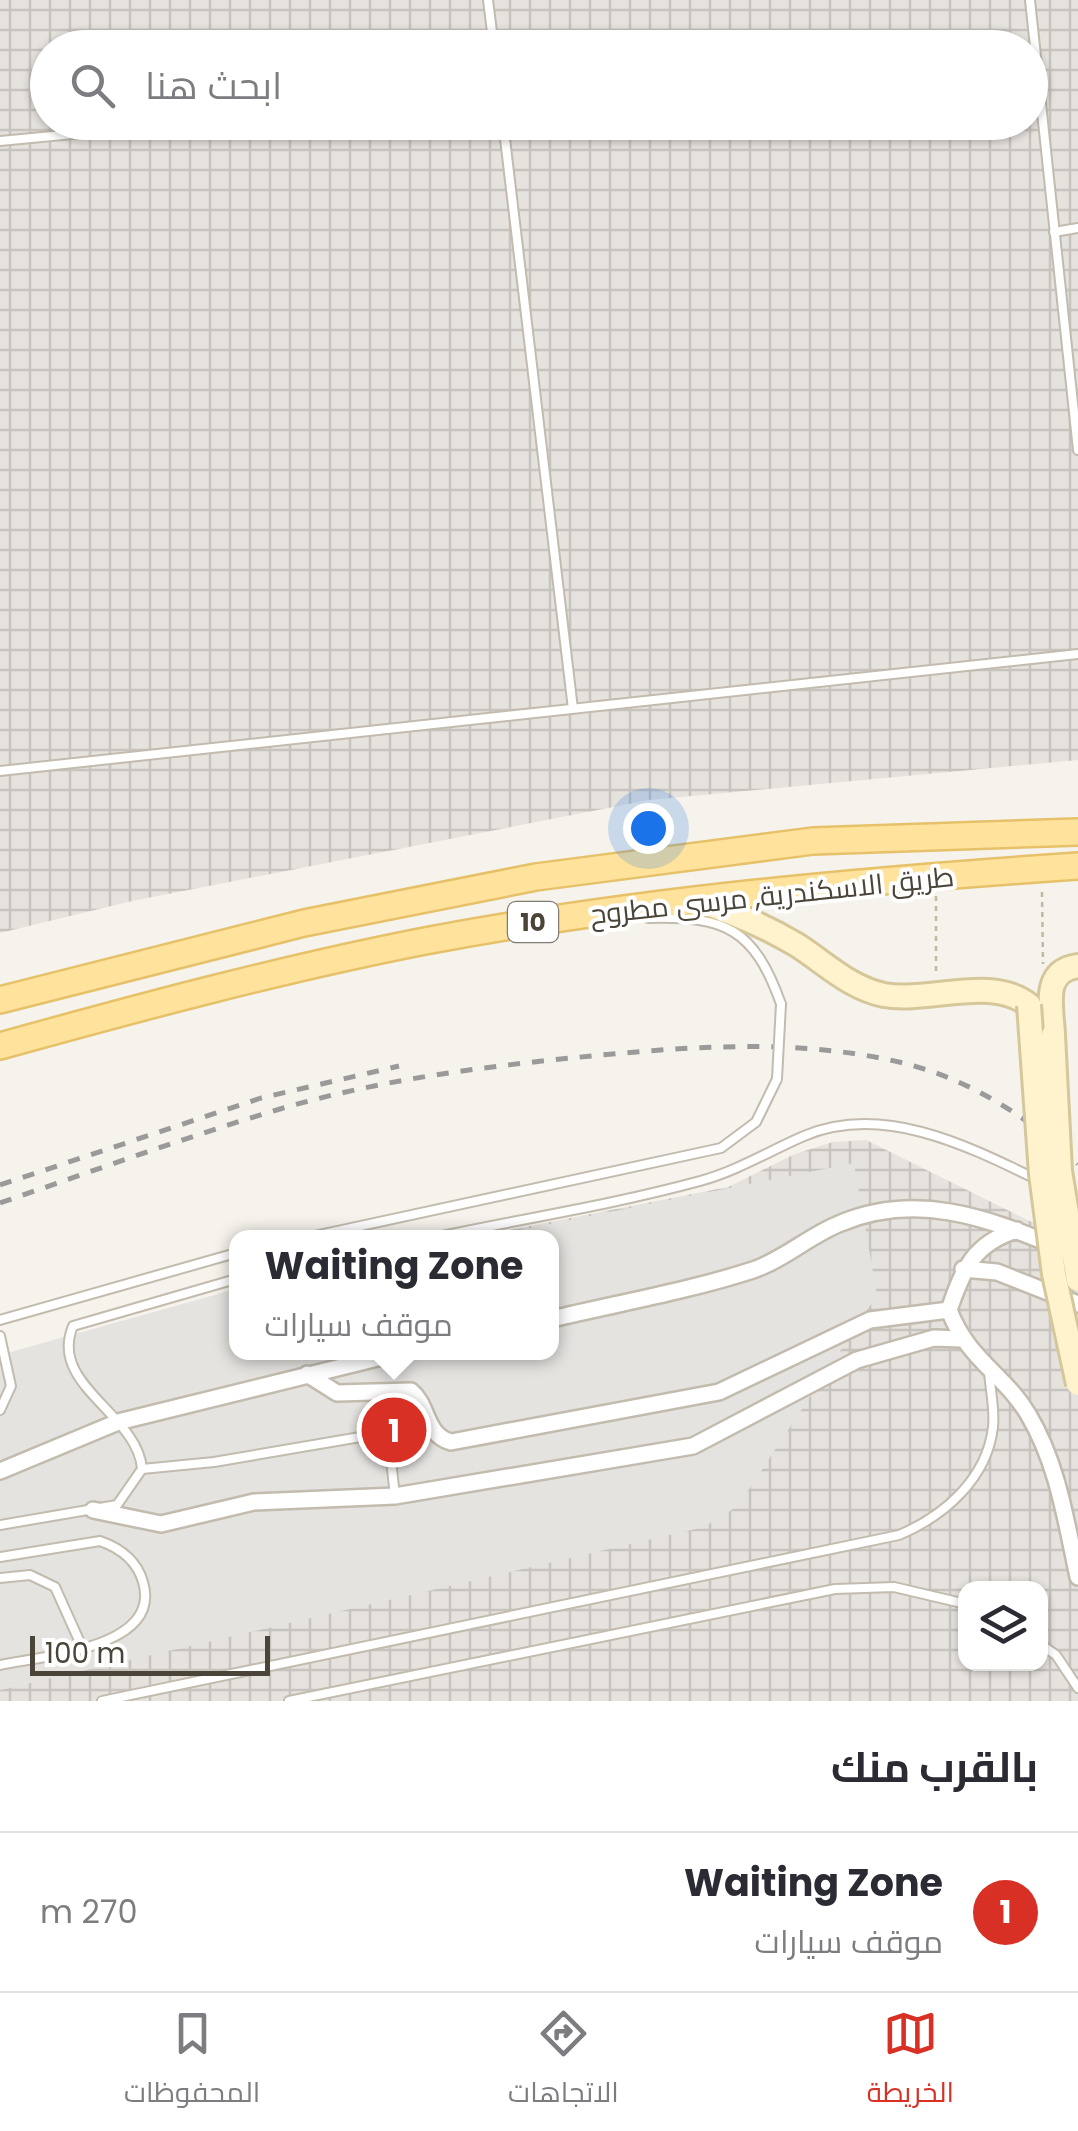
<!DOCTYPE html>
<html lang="ar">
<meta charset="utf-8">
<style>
body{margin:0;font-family:Poppins,Cairo,sans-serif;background:#f7f7f7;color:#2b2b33;direction:rtl}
.controls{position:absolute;right:30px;bottom:30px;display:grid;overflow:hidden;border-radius:20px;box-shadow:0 2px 8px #0004}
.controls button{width:90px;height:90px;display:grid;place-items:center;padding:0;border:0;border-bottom:2px solid #e1e1e2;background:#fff;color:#2b2b33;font:50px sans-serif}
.scale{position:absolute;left:30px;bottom:25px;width:240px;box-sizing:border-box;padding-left:10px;border:5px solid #4b4439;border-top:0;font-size:28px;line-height:35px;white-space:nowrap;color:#4b4439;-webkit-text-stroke:8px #fff;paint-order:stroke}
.you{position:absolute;left:648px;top:828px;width:35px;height:35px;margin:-25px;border:8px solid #fff;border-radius:50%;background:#1a73e8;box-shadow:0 0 0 15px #1a73e833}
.badge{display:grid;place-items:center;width:65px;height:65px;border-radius:50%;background:#d93025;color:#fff;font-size:32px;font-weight:700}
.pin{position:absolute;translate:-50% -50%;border:5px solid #fff;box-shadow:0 2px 10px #0006}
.popup{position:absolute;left:229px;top:1230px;width:330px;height:130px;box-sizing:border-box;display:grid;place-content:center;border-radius:20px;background:#fff;filter:drop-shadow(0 2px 8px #0005);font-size:32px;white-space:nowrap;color:#7c7c81}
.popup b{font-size:38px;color:#2b2b33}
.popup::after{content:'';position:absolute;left:50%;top:100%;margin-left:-20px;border:20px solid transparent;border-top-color:#fff}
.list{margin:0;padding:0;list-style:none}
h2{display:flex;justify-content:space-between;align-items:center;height:130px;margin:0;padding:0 40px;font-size:42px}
h2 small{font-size:32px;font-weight:400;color:#7c7c81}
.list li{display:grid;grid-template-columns:65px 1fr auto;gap:30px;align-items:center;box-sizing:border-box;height:160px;padding:0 40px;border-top:2px solid #e1e1e2}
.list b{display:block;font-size:38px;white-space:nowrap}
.list p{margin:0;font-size:32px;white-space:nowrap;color:#7c7c81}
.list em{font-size:32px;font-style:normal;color:#7c7c81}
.icon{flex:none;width:55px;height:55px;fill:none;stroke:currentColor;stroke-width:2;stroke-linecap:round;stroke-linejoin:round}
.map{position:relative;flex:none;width:1078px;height:1701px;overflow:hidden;direction:ltr}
.search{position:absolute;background:#fff;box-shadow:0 2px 8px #0004;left:30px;right:30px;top:30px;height:110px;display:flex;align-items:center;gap:25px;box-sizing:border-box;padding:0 35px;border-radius:55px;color:#7c7c81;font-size:38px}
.sheet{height:290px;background:#fff}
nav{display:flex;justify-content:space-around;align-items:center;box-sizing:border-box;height:140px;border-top:2px solid #e1e1e2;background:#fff;font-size:28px;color:#7c7c81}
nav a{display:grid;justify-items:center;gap:5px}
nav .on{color:#d93025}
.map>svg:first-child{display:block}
.industrial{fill:url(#industrial-grid);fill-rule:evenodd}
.parking{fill:#e5e3e0}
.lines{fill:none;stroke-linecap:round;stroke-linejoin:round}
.lane-casing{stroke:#c2bbae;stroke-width:12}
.street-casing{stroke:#c2bbae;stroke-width:20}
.secondary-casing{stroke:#d6c79b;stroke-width:28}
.primary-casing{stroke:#e6c16a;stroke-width:30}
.path{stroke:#c4b79f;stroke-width:2.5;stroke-dasharray:5 5;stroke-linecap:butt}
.lane{stroke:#fff;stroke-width:8}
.street{stroke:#fff;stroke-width:15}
.secondary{stroke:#fff3cd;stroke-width:22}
.primary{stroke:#ffe39c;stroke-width:25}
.rail{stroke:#9a9a9a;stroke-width:5;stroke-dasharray:12 12;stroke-linecap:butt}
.lane-bridge-casing{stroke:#c2bbae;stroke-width:12;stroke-linecap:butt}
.secondary-bridge-casing{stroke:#d6c79b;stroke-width:28;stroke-linecap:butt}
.lane-bridge{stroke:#fff;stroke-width:8}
.secondary-bridge{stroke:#fff3cd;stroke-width:22}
.labels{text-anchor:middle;stroke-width:8;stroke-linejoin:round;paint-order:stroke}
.shield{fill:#fff;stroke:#817c74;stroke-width:2.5}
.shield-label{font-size:25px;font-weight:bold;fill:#4b4439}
.street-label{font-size:28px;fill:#4b4439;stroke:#fff}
</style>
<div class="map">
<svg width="1078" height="1701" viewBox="0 0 1078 1701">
<defs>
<pattern id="industrial-grid" width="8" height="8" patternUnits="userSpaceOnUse" patternTransform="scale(2.5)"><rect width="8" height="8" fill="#e6e2dd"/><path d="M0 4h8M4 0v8" fill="none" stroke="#c7c3be"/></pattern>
</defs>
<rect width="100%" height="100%" fill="#f6f3ec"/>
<!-- industrial -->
<path class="industrial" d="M0,0H1078V760L649,800L132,901L0,933ZM48,48H1030V122H48Z
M866,1140L1078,1245V1701H0V1358L552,1352V1238L473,1237L728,1187L795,1154L833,1142ZM966,1588H1040V1664H966Z"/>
<!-- parking -->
<path class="parking" d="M854,1163L877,1295L738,1506L704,1527L0,1690V1355L236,1289V1352H552V1238L485,1237Z"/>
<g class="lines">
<!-- lane casing -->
<g class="lane-casing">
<path id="lane" d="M488,0L494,48
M1030,0L1078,450
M503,122L573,709
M0,141L199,122
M1054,232L1078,228
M0,771L1078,654
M648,918C725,916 754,928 781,1004
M305,1238L721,1148L756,1122L777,1079
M432,1238C521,1219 612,1205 700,1181C737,1171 769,1151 804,1136C882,1103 966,1145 1036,1179
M0,1320L236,1253
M0,1336L11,1386L0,1410
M142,1469L214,1462L372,1435L390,1451L395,1496
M0,1525L117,1505L142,1469C138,1414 48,1385 73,1326L236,1279
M0,1557L100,1541C120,1548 137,1561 143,1582C163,1648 42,1656 0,1665
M0,1578L30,1575L55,1587L82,1647
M1040,1644L1056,1655L1078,1688
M102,1701L899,1535C944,1516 987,1479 993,1427C995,1409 990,1389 989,1371
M289,1701L835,1589L894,1587L966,1604"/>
</g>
<!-- street casing -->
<g class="street-casing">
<path id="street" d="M1017,1230C974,1243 963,1269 949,1310C968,1360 1004,1374 1028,1414C1058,1464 1066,1522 1078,1577
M963,1269L997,1272L1078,1304
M552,1319C619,1303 688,1291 753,1270C785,1259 810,1235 841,1223C916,1192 985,1217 1055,1246
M307,1374L337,1393L411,1391C429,1406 425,1435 451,1442L719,1392L870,1320L949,1310
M0,1471L118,1422L402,1352
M93,1510L161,1524L254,1502L395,1496L693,1446L857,1360L934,1338L960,1339"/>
</g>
<!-- secondary casing -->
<g class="secondary-casing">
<path id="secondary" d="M697,900C732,912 765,926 797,945C825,963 850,988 884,995C929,1003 992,975 1029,1005
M1053,1035C1052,1007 1041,971 1078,966"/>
</g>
<!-- primary casing -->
<g class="primary-casing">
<path id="primary" d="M0,1000L304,923L536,877L813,841L1078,832
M0,1046C141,1007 282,969 425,941C641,900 859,881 1078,866"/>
</g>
<!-- path -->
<path class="path" d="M1042,892L1043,964
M936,896V973"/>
<!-- lane -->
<use href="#lane" class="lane"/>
<!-- street -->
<use href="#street" class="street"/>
<!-- secondary -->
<use href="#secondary" class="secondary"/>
<!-- primary -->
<use href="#primary" class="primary"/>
<!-- rail -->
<path class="rail" d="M0,1185L261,1098L399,1066
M0,1203C93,1171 186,1137 280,1109C375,1081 473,1068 571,1058C681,1047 795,1037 903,1063C969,1079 1029,1117 1078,1164"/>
<!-- lane-bridge casing -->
<g class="lane-bridge-casing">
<path id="lane-bridge" d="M777,1079L781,1004"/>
</g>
<!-- secondary-bridge casing -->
<g class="secondary-bridge-casing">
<path id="secondary-bridge" d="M1029,1005L1041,1174L1054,1274L1078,1384
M1053,1035L1060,1171L1078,1280"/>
</g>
<!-- lane-bridge -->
<use href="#lane-bridge" class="lane-bridge"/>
<!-- secondary-bridge -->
<use href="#secondary-bridge" class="secondary-bridge"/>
</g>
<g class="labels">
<!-- shield labels -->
<rect class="shield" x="508" y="902" width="50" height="40" rx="8"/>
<g class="shield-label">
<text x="533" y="931">10</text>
</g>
<!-- street labels -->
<g class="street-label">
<text transform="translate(772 895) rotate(-6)" y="10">طريق الاسكندرية, مرسى مطروح</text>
</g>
</g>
</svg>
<div class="controls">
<button><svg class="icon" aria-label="layers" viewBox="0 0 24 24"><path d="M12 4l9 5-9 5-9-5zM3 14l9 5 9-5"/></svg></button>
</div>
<div class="scale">100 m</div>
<div class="you"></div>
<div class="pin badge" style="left:394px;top:1430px">1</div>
<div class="popup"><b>Waiting Zone</b>موقف سيارات</div>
<div class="search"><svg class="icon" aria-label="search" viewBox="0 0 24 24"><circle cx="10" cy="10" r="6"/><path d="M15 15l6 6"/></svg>ابحث هنا</div>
</div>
<section class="sheet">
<h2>بالقرب منك<small></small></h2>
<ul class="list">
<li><span class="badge">1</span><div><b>Waiting Zone</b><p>موقف سيارات</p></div><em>270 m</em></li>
</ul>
</section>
<nav>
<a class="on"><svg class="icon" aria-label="map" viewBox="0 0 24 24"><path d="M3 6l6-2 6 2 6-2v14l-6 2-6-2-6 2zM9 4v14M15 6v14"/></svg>الخريطة</a>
<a><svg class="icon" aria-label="directions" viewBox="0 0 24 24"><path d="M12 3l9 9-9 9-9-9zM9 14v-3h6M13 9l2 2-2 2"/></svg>الاتجاهات</a>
<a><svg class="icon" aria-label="saved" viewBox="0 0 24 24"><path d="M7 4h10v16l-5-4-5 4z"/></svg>المحفوظات</a>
</nav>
